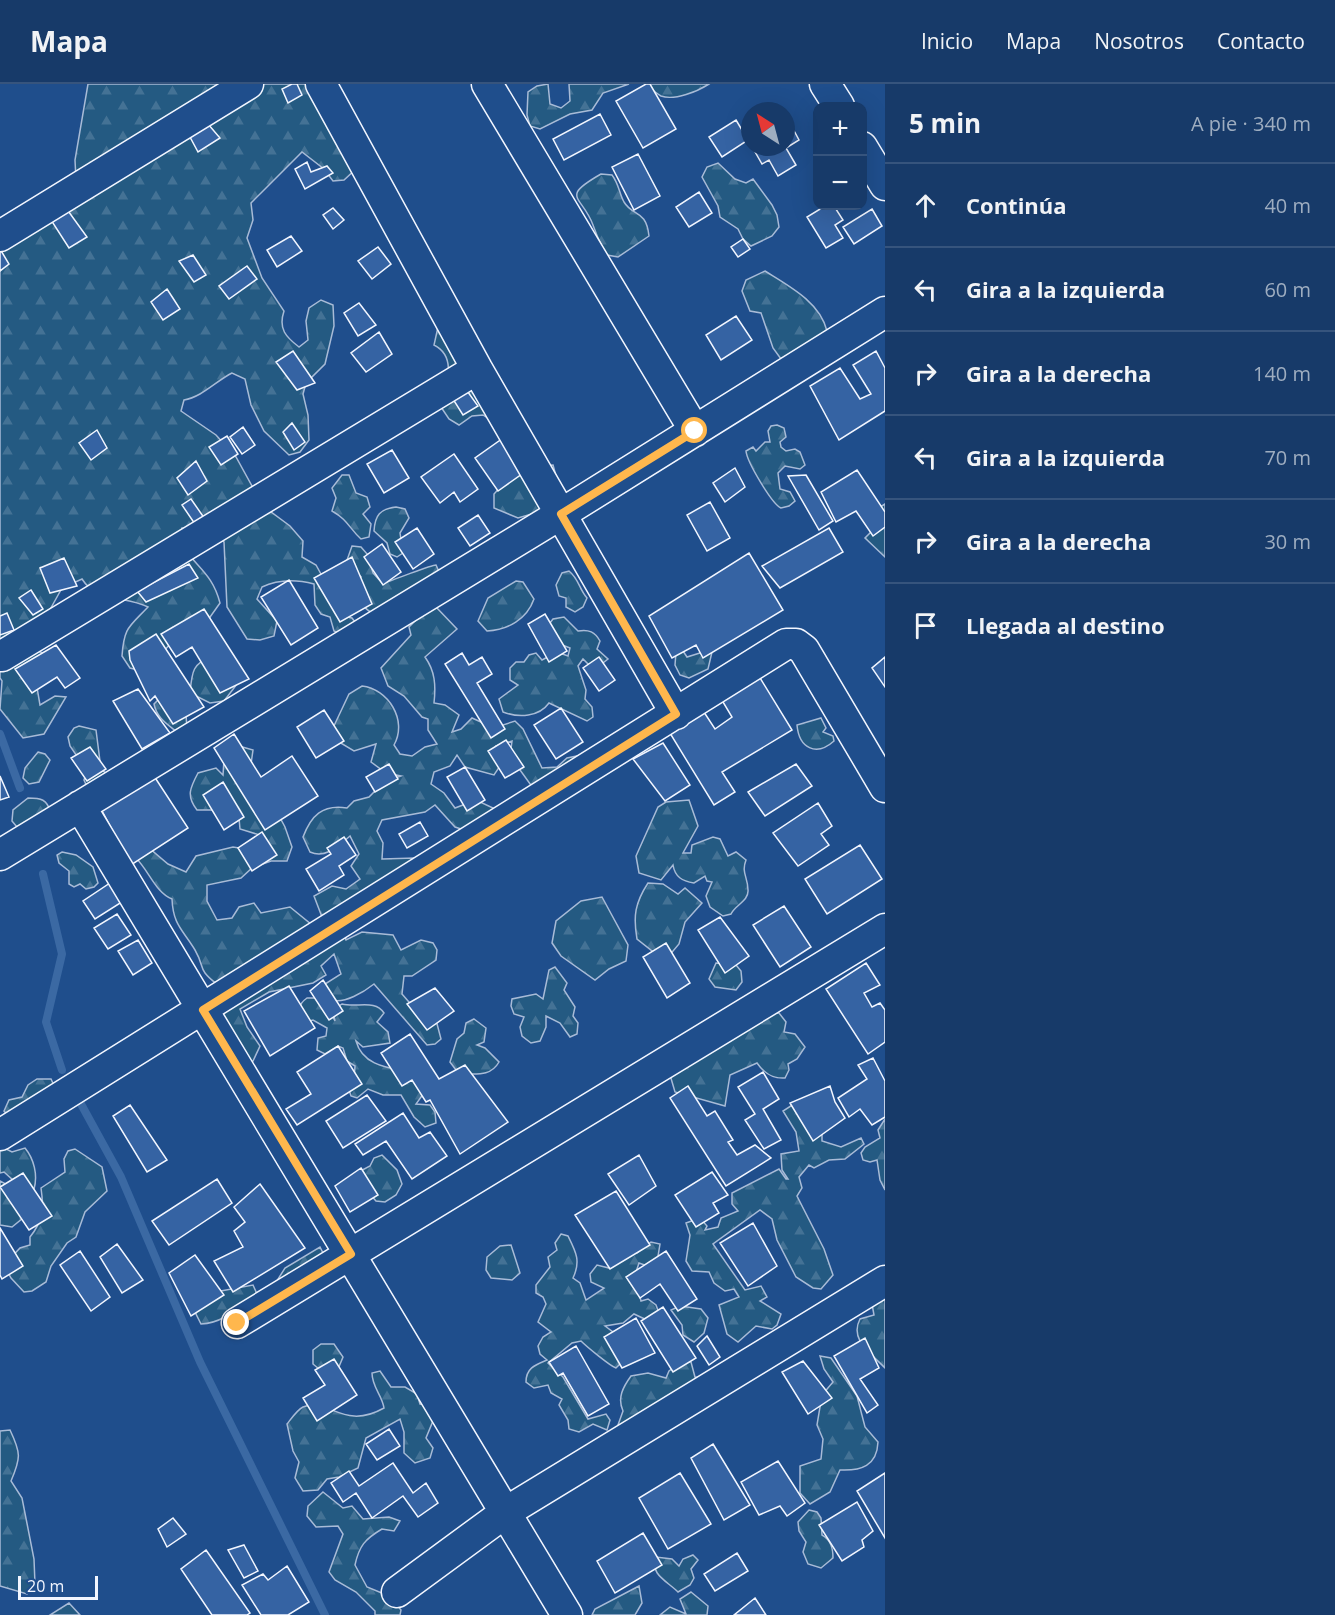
<!DOCTYPE html>
<html lang="es">
<meta charset="utf-8">
<style>
body{margin:0;font-family:"Open Sans",sans-serif;background:#20416f;color:#f1f3f6}
.controls{position:absolute;right:18px;top:18px;display:grid;overflow:hidden;border-radius:12px;box-shadow:0 6px 24px #0002}
.controls button{width:54px;height:54px;display:grid;place-items:center;padding:0;border:0;border-bottom:2px solid #36547d;background:#173a69;color:#f1f3f6;font:30px sans-serif}
.compass{position:absolute;left:741px;top:18px;width:54px;height:54px;border-radius:50%;background:#173a69;box-shadow:0 6px 24px #0002;rotate:324deg}
.scale{position:absolute;left:18px;bottom:15px;width:80px;box-sizing:border-box;padding-left:6px;border:3px solid #f2f6ff;border-top:0;font-size:16px;line-height:21px;white-space:nowrap;color:#f2f6ff;-webkit-text-stroke:4px #1f4e8c;paint-order:stroke}
.stop{position:absolute;width:18px;height:18px;margin:-14px;border:4px solid #ffb74d;border-radius:50%;background:#fff}
.stop.end{background:#ffb74d;border-color:#fff;box-shadow:0 2px 6px #0008}
.list{margin:0;padding:0;list-style:none}
h2{display:flex;justify-content:space-between;align-items:center;height:78px;margin:0;padding:0 24px;font-size:26px}
h2 small{font-size:20px;font-weight:400;color:#9eadc0}
.list li{display:grid;grid-template-columns:39px 1fr auto;gap:18px;align-items:center;box-sizing:border-box;height:84px;padding:0 24px;border-top:2px solid #36547d}
.list b{display:block;font-size:22px;white-space:nowrap}
.list em{font-size:20px;font-style:normal;color:#9eadc0}
.icon{flex:none;width:33px;height:33px;fill:none;stroke:currentColor;stroke-width:2;stroke-linecap:round;stroke-linejoin:round}
.map{position:relative;flex:none;width:885px;height:1531px;overflow:hidden}
header{display:flex;align-items:center;gap:36px;box-sizing:border-box;height:84px;padding:0 30px;background:#173a69;border-bottom:2px solid #36547d}
header strong{font-size:28px}
nav{display:flex;gap:33px;margin-inline-start:auto;font-size:21px}
main{display:flex}
aside{flex:1;background:#173a69}
.map>svg:first-child{display:block}
.forest{fill:url(#forest-firs);stroke:#a8bbd7;stroke-width:1.5}
.lines{fill:none;stroke-linecap:round;stroke-linejoin:round}
.stream{stroke:#3b69a3;stroke-width:8}
.building{fill:#3563a3;stroke:#f2f6ff;stroke-width:1.5}
.minor-casing{stroke:#f2f6ff;stroke-width:33}
.minor{stroke:#1f4e8c;stroke-width:30}
.route{stroke:#ffb74d;stroke-width:8}
</style>
<header>
<strong>Mapa</strong>
<nav><a>Inicio</a><a>Mapa</a><a>Nosotros</a><a>Contacto</a></nav>
</header>
<main>
<div class="map">
<svg width="885" height="1531" viewBox="0 0 885 1531">
<defs>
<pattern id="forest-firs" width="22" height="20" patternUnits="userSpaceOnUse" patternTransform="scale(1.5)"><rect width="22" height="20" fill="#245a82"/><path d="M5 1l3.5 6h-7zM16 11l3.5 6h-7z" fill="#447295"/></pattern>
</defs>
<rect width="100%" height="100%" fill="#1f4e8c"/>
<!-- forest -->
<path class="forest" d="M88,0H320L358,83L344,96L333,97L324,85L302,68L251,119L253,136L247,154L262,194L284,227C278,245 286,253 299,263L308,256L306,237L309,224L321,216L333,221L334,242L325,280L306,299L303,310L308,331L309,356L300,368L289,371L264,347L251,321L245,295L232,289C216,297 202,313 184,316L181,327L216,351L236,373L263,422L290,442L303,457L302,473L316,481L344,532L352,534L358,542L341,551L334,547L330,533L321,530L315,521L314,500C295,495 279,495 262,503L257,515L277,537L274,552L260,556L247,555L227,523L224,458L209,448L182,444L180,458C195,483 212,488 220,519L208,536L170,560L146,588L130,584L122,572C124,543 129,543 148,523C125,511 97,519 82,495L62,504L47,531L38,567L55,574L35,592L40,621L55,612L66,613L44,650L23,654L0,625L2,597L0,594V159L76,96L75,76Z
M548,0L550,20L561,24L570,17L569,0H629L603,9L592,26L570,30L540,45L530,42L527,31L528,8L537,2Z
M645,0H709C698,7 675,17 661,12C656,9 650,4 645,0Z
M718,79L735,95L746,99L753,95L772,121L777,131L779,143L772,152L751,162L743,155L738,145L720,133L718,122L702,93L707,83Z
M601,90L612,91C619,100 619,109 624,118C633,133 646,125 649,152L618,173L607,171C600,161 597,152 593,141C582,111 559,114 601,90Z
M765,187C789,202 820,218 827,247L781,275L773,264L761,229L750,227L742,207L746,196Z
M438,243L492,337L483,331L472,332L459,341L449,335L441,323C446,302 458,273 434,261Z
M777,341L784,344L786,353L780,358L781,363L786,367L795,365L800,368L805,381L800,385L785,382L778,389L780,405L790,408L795,417L789,422L781,424C772,420 747,378 746,367L753,363L756,367L765,358H770L768,347L771,342Z
M553,381L556,392L542,427L518,434L494,424V410L503,400L533,382Z
M342,391H349L356,409L367,413L370,423L363,430L371,440L369,453L361,455C349,444 348,436 332,427L336,414L332,404Z
M885,420V473L865,454L877,442V425Z
M396,423L405,425L409,434L400,449L403,469L397,473L390,470L387,459L374,447C375,431 380,425 396,423Z
M352,462L361,463L368,471L373,489L383,500C389,497 432,481 436,481L440,490L374,530C361,524 357,511 352,499L361,493L346,479Z
M569,487C579,495 579,505 587,514L583,523L575,528L566,523V514L559,512L556,501L562,489Z
M516,497L523,498L534,515C527,535 508,546 487,547L478,537L488,514Z
M436,523L457,545L425,573C435,587 436,601 434,619L445,621L459,631L452,648L461,645L472,634L494,644L515,637L523,645L542,684L557,683L567,674L577,672L576,683L533,704L510,672L512,657L496,662L502,679L494,691L465,683L457,671L450,682L434,688L431,700L444,709L455,724L476,716L493,724L494,733L464,746L455,743L435,721L425,728L382,736L377,747L383,759L382,775L415,774L417,785L322,833L314,812L332,802L346,805L360,795L351,782L359,770L350,752C338,762 326,775 310,768L303,753C311,732 322,720 347,724L354,717L369,713L384,698L401,692L386,689L371,678L376,660L354,667L334,655L332,646L349,610L362,602C388,605 408,636 394,661L400,670L412,672L425,663L437,660L428,646V635L422,633L404,612L388,602L381,584L411,551L409,543L423,529Z
M564,533L578,547C589,545 595,548 600,557L597,565L608,575L594,586L583,575L578,582L586,606L585,615L592,623L593,633L587,637L549,619C539,633 519,634 503,628L499,615L518,601L510,596V584L516,578H524L529,571L536,569L542,576L557,568L568,572L570,564L552,557L546,544L553,535Z
M683,567L687,573L703,568H712L708,585L689,594L680,591L675,581L676,568Z
M212,572L237,600L224,617L210,619L190,609C192,588 192,580 212,572Z
M162,612L186,631L187,645L179,650C168,640 157,635 154,620Z
M821,634L826,644L823,648L833,652L834,657C816,673 799,664 797,641Z
M79,642L96,646L101,685L108,691L88,705L84,696L87,687L70,662L68,653L74,644Z
M239,662L253,666L251,680L285,743L292,763L287,777H271L252,784L241,794L207,801V817L217,836L232,834L239,823L254,819L261,829L290,823L312,841L218,901C196,884 206,885 195,866C183,846 173,841 172,815C156,809 149,787 136,774L149,764L168,780L186,788L196,772L233,763L257,767L263,752L240,745L239,734L216,726H197C186,712 190,704 198,689L216,684L223,691L224,676Z
M38,668L45,670L50,676L39,698L29,700L23,694L25,684Z
M28,714C41,714 47,715 51,729L30,744L17,743L12,737L13,726Z
M689,716L698,742L683,769H691L692,761L713,753L720,755L728,772L736,768L746,776C741,789 748,793 748,806C749,817 735,821 731,830L723,832L710,823L706,812L712,798L707,797L705,792L694,799C682,797 675,793 673,781L661,796L639,789L636,772L658,723L666,718Z
M62,768L76,771L93,783L98,799L94,803L86,805L80,800L74,803L69,800V787L59,779L57,771Z
M648,799L663,800L678,810L685,804L702,819L685,838L679,860L668,873L656,870L637,855C633,832 635,819 648,799Z
M602,813L628,861L626,877L609,885L595,896L561,872L552,859L556,837L581,817Z
M344,848L346,856L362,848L393,851L401,866L421,856L433,859L437,866L436,876L412,892H404L402,910L422,933L436,936L441,955L435,960L427,961L374,900C364,908 344,920 332,916L325,900L341,890L334,870L321,882L326,891L313,899L269,908L240,925L247,943L260,962L253,977L244,978L217,922Z
M716,879L736,881L741,887L742,898L736,906L715,903L709,895Z
M555,883L567,899L564,906L575,923L573,932L578,939L577,950L570,953L560,939L546,932V943L540,957L531,959L522,952L520,943L524,933L514,930L511,922L512,915L536,910L543,915L549,886Z
M307,914H323L335,937L333,926L342,920C357,924 375,915 384,929L377,938L388,948L390,959L363,963L356,957C363,983 391,984 414,989L424,1009L416,1020L430,1021L435,1028L436,1039L425,1043L414,1033L401,1011H383L368,1005L357,1014L351,1012L348,1003L354,996L355,982L347,977L343,964L338,962L325,970L317,966L318,954L326,952L327,944L313,936L303,939C298,927 297,921 307,914Z
M770,929H779L786,938L784,948L795,950L805,963L797,975L788,980L789,986L785,994C772,995 764,989 757,979L730,991L725,1022L675,1008L668,984Z
M474,935L486,944L484,958L477,961L485,964L499,978C490,994 474,989 459,990L450,978L457,955L464,949L466,939Z
M37,995H51L56,1006L12,1036L4,1027L9,1016L22,1013L28,1001Z
M800,1016L822,1049V1057L841,1063L861,1054L864,1060L845,1075L829,1076L814,1084L809,1081L799,1093L802,1104L797,1112L824,1165L833,1191L821,1205L813,1204L796,1193L777,1156L772,1135L760,1126L713,1160L745,1206L761,1202L767,1213L760,1217L781,1230L777,1241L772,1245L756,1242L738,1258L727,1250L719,1221L739,1213L734,1205L725,1207L714,1199L709,1188L692,1187L686,1177L690,1151L686,1139L700,1134L707,1142L705,1146L718,1143L721,1134L738,1127L732,1120V1109L779,1085L786,1095H788L782,1086L781,1070L799,1067L796,1048L783,1027Z
M885,1035V1106L880,1096L877,1076L870,1078L863,1076L861,1069L865,1063L880,1054L878,1046Z
M0,1062L12,1068L25,1064C34,1075 38,1091 34,1105L13,1096L4,1088L0,1089Z
M75,1065L102,1083L107,1107L85,1128L76,1153L67,1159L51,1182L46,1198L32,1207L24,1208L11,1194L4,1181L20,1164L30,1161V1153C43,1137 44,1124 41,1104L65,1088L64,1075L68,1067Z
M382,1071L397,1086L402,1100L396,1111L385,1118L376,1117L353,1091L370,1082L374,1074Z
M0,1097L11,1103L23,1134L12,1143L0,1141Z
M561,1150L568,1152C576,1168 581,1177 573,1194L580,1199L586,1216L604,1204L591,1198L590,1190L597,1181L609,1184L613,1173L628,1165L637,1169L651,1158L660,1160L657,1178L650,1183L639,1179L635,1191L641,1217L648,1215L656,1221L659,1229L651,1238L634,1230L623,1239L605,1242L613,1248L621,1279L616,1284C610,1282 586,1262 581,1257L572,1259L548,1279L563,1293L588,1335L606,1330L610,1336L607,1346L593,1340L579,1348L569,1345L568,1336L559,1321L562,1315L551,1309L548,1301L534,1304L526,1298C526,1284 535,1281 547,1276L540,1270L538,1262L543,1253L551,1248L538,1238L546,1220L543,1213L536,1209V1201L550,1183L548,1173L557,1166L555,1159Z
M511,1161L520,1189L512,1196L491,1194L486,1186L487,1173L500,1162Z
M320,1163L324,1171L275,1200L285,1184Z
M253,1201L257,1210C239,1223 224,1239 201,1240L196,1230V1221L210,1209Z
M885,1206V1284C871,1269 849,1256 860,1235L874,1231L872,1220Z
M680,1222L701,1225L708,1234L704,1249L694,1258L683,1251L682,1241L671,1226Z
M321,1260H334L343,1273L338,1285L325,1290L313,1280V1266Z
M820,1272L831,1274L857,1312L865,1343L878,1358C877,1382 861,1387 840,1386L830,1408L810,1420L800,1409V1382L821,1375L823,1355L817,1341L822,1311L833,1298L824,1285Z
M684,1276L691,1278L695,1293L700,1294L614,1352L623,1327C617,1314 623,1303 631,1292L648,1289L666,1294L669,1287Z
M380,1287L391,1303H405L417,1310L420,1320L428,1321L435,1332L426,1354L433,1364L430,1374L415,1379L404,1369V1348L400,1335L366,1354L358,1384L339,1393L327,1395L318,1406L303,1407L295,1394L299,1378L293,1367L287,1340C291,1335 297,1326 303,1323C329,1313 343,1347 384,1324C382,1311 372,1303 372,1289Z
M10,1346C21,1369 21,1374 11,1397L22,1414L34,1475L35,1500L27,1510L0,1502V1347Z
M323,1408L343,1424L352,1422L363,1435L389,1433L400,1437L394,1447L382,1445C365,1455 359,1462 355,1481L367,1503L389,1512L401,1526L400,1531H375V1527L356,1508L335,1496L329,1488L343,1450L338,1442L316,1443L307,1432L308,1422Z
M809,1426L817,1428L821,1434L822,1451C831,1456 833,1464 833,1474L821,1484L808,1480L803,1468L806,1458L799,1447L798,1438Z
M693,1471L698,1476L691,1485L694,1494L690,1501L678,1508C667,1497 649,1490 656,1473L672,1475L679,1482L683,1475Z
M639,1502L642,1519L635,1531H592L595,1525Z
M691,1508L708,1522L707,1531H660L670,1523L686,1530L680,1515Z
M69,1519L80,1531H50Z"/>
<g class="lines">
<!-- stream -->
<path class="stream" d="M0,650L20,704
M43,790L62,870L46,938L62,986
M81,1020L121,1093L200,1278L325,1531"/>
</g>
<!-- building -->
<path class="building" d="M292,0H297L302,11L288,19L282,5Z
M646,0H650L676,45L643,64L616,17Z
M600,30L611,51L564,76L553,55Z
M736,36L748,56L722,73L709,53Z
M208,40L220,54L198,68L190,53Z
M792,43L799,56L786,64L796,81L778,92L769,76L762,80L754,66L759,63H786V47Z
M638,70L660,112L634,126L612,83Z
M307,78L311,88L327,82L333,89L305,105L295,85Z
M699,108L712,129L689,143L676,123Z
M825,122H834L843,136L835,141L843,154L826,164L807,133Z
M66,124L87,153L69,164L51,136Z
M333,124L344,136L333,145L323,131Z
M872,125L882,142L854,160L843,143Z
M291,152L302,167L277,183L267,166Z
M743,155L750,165L738,173L731,163Z
M378,163L391,180L372,195L358,177Z
M0,165L9,180L0,187Z
M193,171L206,191L194,198L179,177Z
M247,182L257,195L229,215L219,202Z
M167,205L180,225L163,236L151,218Z
M359,219L376,241L358,252L344,229Z
M736,232L752,256L721,276L706,251Z
M379,248L392,270L366,288L351,269Z
M293,267L315,299L297,306L276,278Z
M876,267L885,284V327L839,356L810,302L840,284L860,315L871,310L853,281Z
M465,304L478,322L463,331L451,312Z
M292,339L305,358L294,366L283,348Z
M243,343L255,361L242,370L230,353Z
M97,346L107,364L91,376L79,359Z
M227,352L238,370L221,381L209,363Z
M506,352L529,385L498,407L475,374Z
M392,366L409,394L384,409L367,380Z
M454,370L478,405L460,418L454,408L440,419L421,393Z
M196,377L207,397L188,411L177,394Z
M735,384L745,403L725,418L713,399Z
M857,386L885,428V443L873,452L856,427L836,438L821,408Z
M806,391L833,437L819,446L788,392Z
M191,415L207,438L197,443L182,421Z
M710,418L730,454L707,467L687,431Z
M478,431L490,449L470,462L458,444Z
M417,444L434,470L413,485L395,458Z
M829,444L843,468L780,504L762,482Z
M382,460L401,488L383,501L364,473Z
M749,469L783,526L703,574L696,561L672,574L649,532Z
M352,473L372,520L340,538L314,494Z
M64,474L77,502L50,509L40,484Z
M189,480L198,494L146,518L137,507Z
M289,496L318,544L291,561L261,513Z
M31,506L43,525L33,531L19,514Z
M204,525L249,595L220,609L192,563L176,573L161,550Z
M7,529L14,546L0,551V532Z
M545,530L567,567L549,578L528,540Z
M156,550L204,623L173,640L155,612L150,617L130,576L129,567Z
M56,561L80,594L65,604L57,593L32,609L15,585Z
M462,569L469,581L482,573L492,590L477,599L505,645L491,654L445,580Z
M599,573L615,596L599,607L583,584Z
M885,573V603L872,584Z
M757,589L792,646L722,688L735,708L714,721L665,641L700,622L715,645L732,633L720,613Z
M138,605L170,649L142,665L113,617Z
M561,624L583,658L556,675L534,641Z
M324,626L344,657L316,674L297,643Z
M234,650L261,693L292,672L318,712L265,746L214,664Z
M506,656L524,683L505,694L488,667Z
M663,659L690,701L665,717L633,675Z
M90,663L106,685L87,697L71,674Z
M389,680L398,695L375,708L366,693Z
M796,680L812,702L765,732L748,708Z
M465,683L485,716L467,727L447,693Z
M0,692L9,713L0,716Z
M154,692L188,744L131,781L101,725Z
M223,698L244,733L224,746L203,711Z
M818,719L832,742L821,750L829,761L798,782L773,749Z
M420,738L428,752L407,764L399,750Z
M262,748L277,771L252,787L238,764Z
M344,753L356,771L339,782L344,791L319,807L306,785L331,770L327,764Z
M860,761L882,795L827,830L805,795Z
M113,797L125,816L95,835L83,817Z
M784,822L811,863L780,883L753,841Z
M117,830L131,851L108,865L94,844Z
M720,833L749,872L725,889L698,846Z
M138,856L152,879L133,891L118,867Z
M666,859L690,899L667,914L643,873Z
M866,879L880,901L864,909L872,923L880,919L885,926V958L868,970L826,905Z
M323,896L343,927L329,936L310,907Z
M289,902L315,944L270,972L244,927Z
M435,904L454,927L427,946L407,920Z
M410,950L439,995L465,981L508,1038L460,1070L430,1016L426,1018L412,996L402,1002L381,969Z
M338,962L362,1000L297,1041L286,1025L311,1010L297,988Z
M873,974L885,997V1033L872,1041L860,1025L849,1033L838,1014L867,995L858,981Z
M763,988L779,1015L763,1025L781,1056L764,1065L745,1036L755,1030L738,1003Z
M688,1002L707,1032L715,1027L733,1056L728,1058L737,1071L755,1061L771,1074L726,1102L670,1014Z
M830,1002L835,1018L845,1034L813,1057L790,1019Z
M367,1011L386,1037L343,1064L326,1037Z
M130,1021L167,1076L147,1088L113,1032Z
M403,1029L419,1054L430,1048L447,1072L412,1095L386,1057L363,1071L355,1060Z
M639,1071L656,1102L629,1121L608,1090Z
M361,1084L378,1111L350,1128L335,1102Z
M712,1088L728,1111L713,1119L719,1129L696,1143L675,1111Z
M23,1089L52,1132L29,1146L0,1103Z
M217,1095L232,1119L169,1161L152,1137Z
M260,1100L305,1164L233,1208L214,1177L243,1163L234,1147L245,1138L234,1123Z
M616,1107L650,1161L610,1185L575,1131Z
M753,1139L777,1182L748,1202L720,1159Z
M0,1144L23,1182L2,1195L0,1191Z
M117,1160L143,1196L122,1209L100,1173Z
M80,1167L110,1213L91,1227L60,1181Z
M666,1167L697,1215L678,1227L660,1200L640,1214L626,1193Z
M195,1171L224,1211L191,1232L169,1189Z
M663,1223L696,1274L673,1288L641,1237Z
M636,1234L655,1269L622,1284L604,1253Z
M707,1252L720,1273L709,1281L697,1262Z
M865,1254L879,1284L860,1295L878,1321L867,1329L834,1272Z
M576,1262L609,1320L588,1332L563,1289L558,1292L549,1278Z
M334,1275L357,1311L317,1337L303,1314L325,1301L315,1286Z
M803,1277L832,1314L808,1330L782,1288Z
M389,1345L400,1362L377,1376L366,1360Z
M713,1360L750,1421L724,1436L691,1374Z
M778,1377L805,1419L787,1432L780,1422L759,1431L741,1398Z
M393,1379L413,1409L426,1399L438,1419L418,1433L403,1412L372,1434L356,1409L343,1418L331,1399L349,1387L359,1402Z
M680,1389L711,1440L668,1465L639,1414Z
M885,1389V1454L857,1407Z
M857,1418L873,1447L862,1456L864,1463L842,1477L819,1441Z
M173,1434L186,1450L167,1463L158,1445Z
M643,1449L662,1481L615,1509L597,1477Z
M244,1461L258,1487L244,1494L228,1466Z
M206,1466L250,1529L247,1531H212L181,1485Z
M737,1469L748,1487L715,1507L704,1490Z
M287,1482L309,1518L288,1531H261L242,1501L263,1490L268,1496Z
M755,1514L766,1531H734Z"/>
<g class="lines">
<!-- minor casing -->
<g class="minor-casing">
<path id="minor" d="M321,0L477,285L676,630
M487,0L695,347
M825,0L839,22
M862,63L885,101
M0,152L248,0
M2,572L477,285
M80,722L567,1531
M0,771L561,430L885,228
M0,1051L786,560H796L804,566L885,703
M237,1239L885,845
M397,1508L506,1428L885,1197"/>
</g>
<!-- minor -->
<use href="#minor" class="minor"/>
</g>
<g class="lines">
<!-- route -->
<path class="route" d="M237,1239L351,1170L203,926L676,630L561,430L695,347"/>
</g>
</svg>
<div class="controls">
<button>+</button>
<button>−</button>
</div>
<svg class="compass" viewBox="-18 -18 36 36"><path d="M0-13l5 13h-10z" fill="#e53935"/><path d="M0 13l5-13h-10z" fill="#9eadc0"/></svg>
<div class="scale">20 m</div>
<div class="stop" style="left:695px;top:347px"></div>
<div class="stop end" style="left:237px;top:1239px"></div>
</div>
<aside>
<h2>5 min<small>A pie · 340 m</small></h2>
<ul class="list">
<li><svg class="icon" aria-label="ahead" viewBox="0 0 24 24"><path d="M12 20V5M6 11l6-6 6 6"/></svg><div><b>Continúa</b></div><em>40 m</em></li>
<li><svg class="icon" aria-label="left" viewBox="0 0 24 24"><path d="M17 20v-9H6M10 6l-5 5 5 5"/></svg><div><b>Gira a la izquierda</b></div><em>60 m</em></li>
<li><svg class="icon" aria-label="right" viewBox="0 0 24 24"><path d="M7 20v-9h11M14 6l5 5-5 5"/></svg><div><b>Gira a la derecha</b></div><em>140 m</em></li>
<li><svg class="icon" aria-label="left" viewBox="0 0 24 24"><path d="M17 20v-9H6M10 6l-5 5 5 5"/></svg><div><b>Gira a la izquierda</b></div><em>70 m</em></li>
<li><svg class="icon" aria-label="right" viewBox="0 0 24 24"><path d="M7 20v-9h11M14 6l5 5-5 5"/></svg><div><b>Gira a la derecha</b></div><em>30 m</em></li>
<li><svg class="icon" aria-label="arrive" viewBox="0 0 24 24"><path d="M6 21V4h12l-3 4 3 4H6"/></svg><div><b>Llegada al destino</b></div></li>
</ul>
</aside>
</main>
